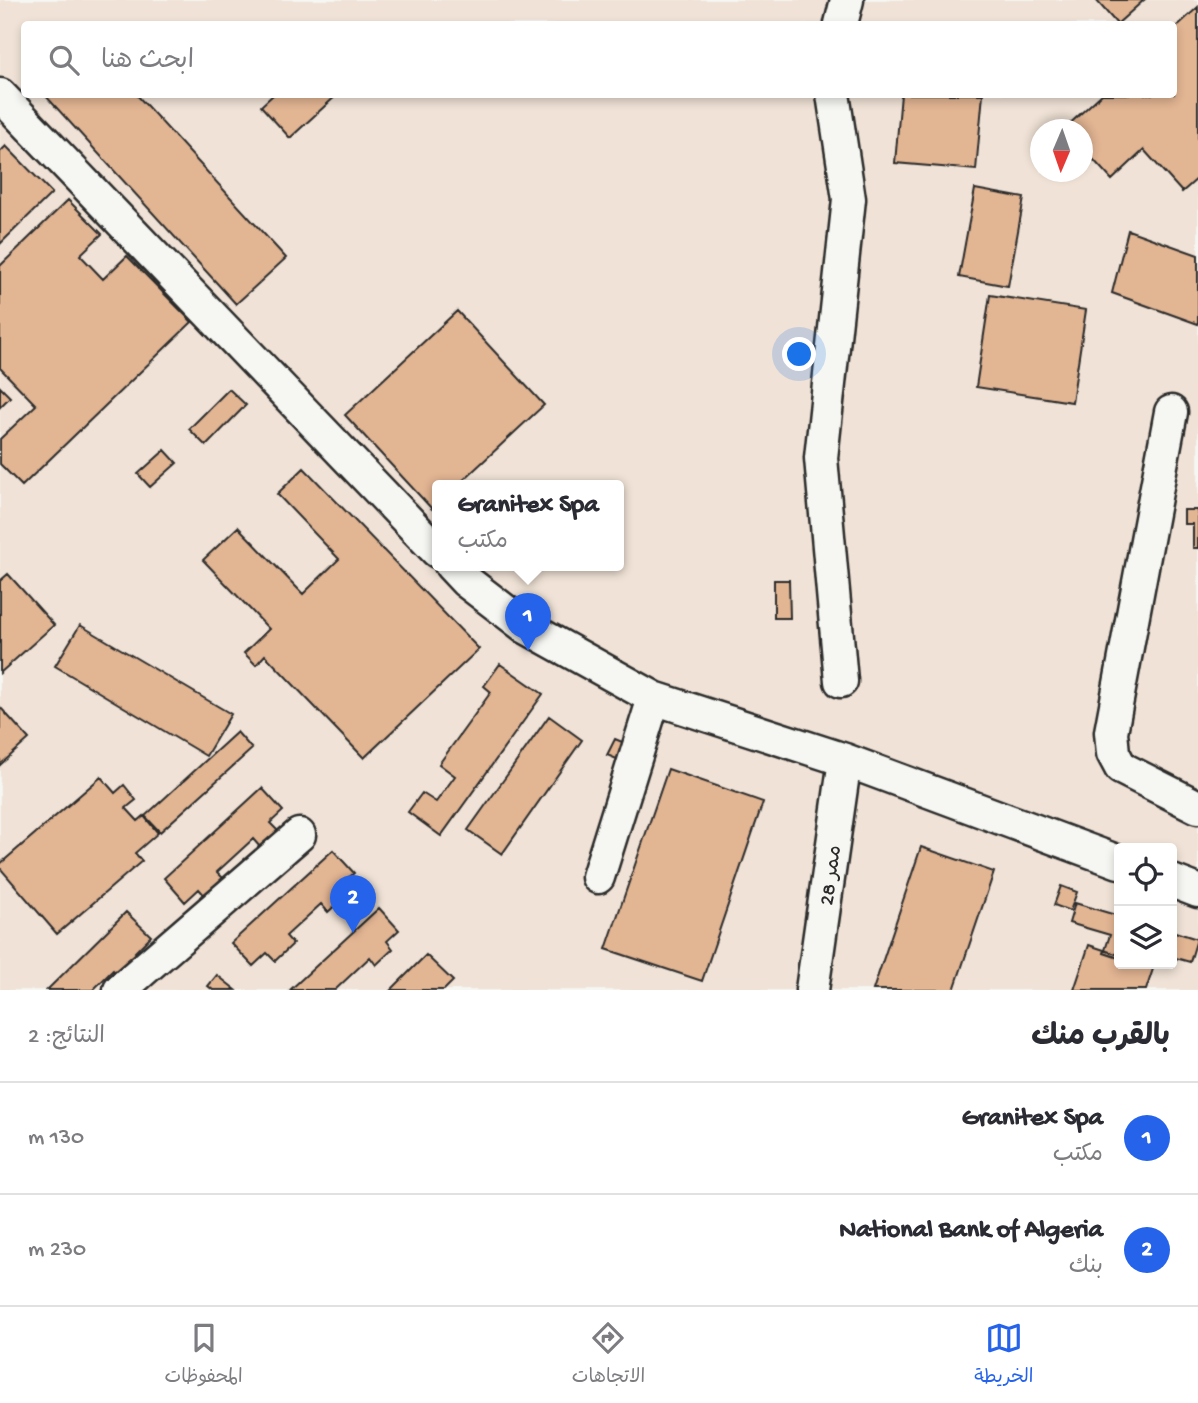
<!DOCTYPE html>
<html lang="ar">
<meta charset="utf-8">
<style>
body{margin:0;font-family:"Gochi Hand","Playpen Sans Arabic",sans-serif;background:#f2f2f3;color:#2b2b33;direction:rtl}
.controls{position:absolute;right:21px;bottom:21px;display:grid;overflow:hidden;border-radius:7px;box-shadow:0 4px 10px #0003}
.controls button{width:63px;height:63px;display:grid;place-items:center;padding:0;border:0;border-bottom:2px solid #e1e1e2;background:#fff;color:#2b2b33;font:35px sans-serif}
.compass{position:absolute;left:1030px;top:119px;width:63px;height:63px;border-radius:50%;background:#fff;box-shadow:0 4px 10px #0003;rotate:182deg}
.you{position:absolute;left:800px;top:355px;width:24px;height:24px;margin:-18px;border:5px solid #fff;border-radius:50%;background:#1a73e8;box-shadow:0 0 0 10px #1a73e833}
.badge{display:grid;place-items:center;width:46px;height:46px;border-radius:50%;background:#2563eb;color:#fff;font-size:23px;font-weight:700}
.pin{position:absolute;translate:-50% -58px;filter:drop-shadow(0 2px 4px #0008)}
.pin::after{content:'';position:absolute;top:37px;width:24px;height:21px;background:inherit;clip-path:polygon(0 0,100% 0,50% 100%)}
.popup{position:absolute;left:432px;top:480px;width:192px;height:91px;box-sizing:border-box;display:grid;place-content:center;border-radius:7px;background:#fff;filter:drop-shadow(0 2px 5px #0005);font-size:23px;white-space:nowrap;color:#7c7c81}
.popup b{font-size:26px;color:#2b2b33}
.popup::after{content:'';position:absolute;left:50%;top:100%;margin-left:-14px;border:14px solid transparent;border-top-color:#fff}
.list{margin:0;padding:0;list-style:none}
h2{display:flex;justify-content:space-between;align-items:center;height:91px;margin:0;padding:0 28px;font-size:30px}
h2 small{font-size:23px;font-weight:400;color:#7c7c81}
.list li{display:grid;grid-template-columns:46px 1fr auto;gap:21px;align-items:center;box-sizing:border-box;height:112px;padding:0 28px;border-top:2px solid #e1e1e2}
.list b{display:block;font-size:26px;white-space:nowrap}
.list p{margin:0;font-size:23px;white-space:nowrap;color:#7c7c81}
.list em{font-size:23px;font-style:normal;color:#7c7c81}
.icon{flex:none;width:38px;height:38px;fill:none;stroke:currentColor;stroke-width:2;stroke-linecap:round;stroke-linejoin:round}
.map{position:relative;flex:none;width:1198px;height:990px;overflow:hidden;direction:ltr}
.search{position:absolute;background:#fff;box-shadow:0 4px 10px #0003;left:21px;right:21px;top:21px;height:77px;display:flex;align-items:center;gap:18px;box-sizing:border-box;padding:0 24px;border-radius:7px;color:#7c7c81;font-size:26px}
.sheet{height:315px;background:#fff}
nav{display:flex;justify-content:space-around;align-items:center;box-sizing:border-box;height:98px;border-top:2px solid #e1e1e2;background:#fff;font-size:19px;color:#7c7c81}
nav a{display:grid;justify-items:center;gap:4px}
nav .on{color:#2563eb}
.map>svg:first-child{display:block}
.built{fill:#f0e2d6;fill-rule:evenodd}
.building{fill:#e2b593;stroke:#2b2b2b;stroke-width:2}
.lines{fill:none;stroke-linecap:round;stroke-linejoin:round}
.minor-casing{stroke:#2b2b2b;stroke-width:37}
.minor{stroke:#f6f6f2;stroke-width:32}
.labels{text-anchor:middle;stroke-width:5;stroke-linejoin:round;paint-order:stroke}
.street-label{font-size:21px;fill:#2b2b2b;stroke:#f6f6f2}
</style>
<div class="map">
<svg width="1198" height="990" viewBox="0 0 1198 990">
<rect width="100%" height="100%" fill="#f6f6f2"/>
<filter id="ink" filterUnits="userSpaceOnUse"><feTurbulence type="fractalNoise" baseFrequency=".0143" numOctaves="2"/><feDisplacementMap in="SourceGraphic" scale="14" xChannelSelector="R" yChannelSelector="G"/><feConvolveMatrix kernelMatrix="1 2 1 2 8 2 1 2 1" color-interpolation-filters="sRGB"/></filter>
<g filter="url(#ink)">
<!-- built -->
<path class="built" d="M0,0H1198V990H0ZM24,24H1174V94H24ZM1040,130H1082V172H1040ZM437,485H619V565H437ZM1119,848H1172V964H1119Z"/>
<!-- building -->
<path class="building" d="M1096,0H1144L1117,24Z
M1198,7V178L1182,192L1144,150L1112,180L1082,147V130L1065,128L1102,94H1174V29Z
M44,94H136L286,258L236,304Z
M274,94H338L290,138L261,106Z
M901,94H983L976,170L895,163Z
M6,146L52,193L0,244V152Z
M975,189L1024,198L1008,286L959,277Z
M68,200L102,234L80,255L103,279L127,256L192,322L22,486L0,464V439L36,405L0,368V266Z
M1128,230L1198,255V324L1112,293Z
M990,295L1086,310L1072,402L976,387Z
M457,311L544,405L458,485H437V504L432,509L345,415Z
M0,387L10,397L0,407Z
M229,389L246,405L206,446L189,429Z
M165,450L177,463L150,487L138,474Z
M304,468L479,649L364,758L265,655L256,665L244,653L269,629L203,560L238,527L303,594L339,559L277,494Z
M1184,510H1198V548H1193V524H1184Z
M8,574L54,625L0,673V581Z
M774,580H789L790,618H774Z
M80,625L231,714L206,756L55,666Z
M500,664L543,694L441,836L408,812L422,793L436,802L455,776L439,764L491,692L484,686Z
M0,707L29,739L0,765Z
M549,716L582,740L502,854L468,830Z
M237,732L252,749L160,832L145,816Z
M615,739L632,746L624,762L607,755Z
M668,769L763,802L702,981L606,949Z
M101,777L115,793L124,785L136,800L126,808L138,821L144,816L158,833L135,853L142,861L57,934L0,868V864Z
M262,788L283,811L270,823L278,831L260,847L253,839L217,872L225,880L206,897L199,889L185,902L164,878Z
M921,847L994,872L954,990H873Z
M333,850L354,873L341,885L349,893L328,912L321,904L286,936L293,944L275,961L267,953L253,966L231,943Z
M1061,886L1077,892L1070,911L1054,905Z
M1075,903L1119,916V958L1104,953L1110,935L1069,923Z
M379,908L399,930L387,941L393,949L376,965L370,957L335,990H290Z
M126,912L151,936L135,952L142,959L121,979L113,970L93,990H47Z
M1172,931L1197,939L1190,962L1172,957Z
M1089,945L1119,955V964L1154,966L1146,990H1074Z
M426,955L453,981L444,990H391Z
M217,975L236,990H213L208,986Z"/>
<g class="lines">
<!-- minor casing -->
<g class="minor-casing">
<path id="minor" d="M841,24L847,0
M833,94L849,199L821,458L841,681
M0,95L437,551
M1171,412L1111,732L1113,753L1121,768L1198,807
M451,565L466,581L526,627L654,698L845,760L1119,862
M598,877L654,698
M1172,881L1198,891
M120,990L299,835
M812,990L845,760"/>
</g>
<!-- minor -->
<use href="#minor" class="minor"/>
</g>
</g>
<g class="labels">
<!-- street labels -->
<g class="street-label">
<text transform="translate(829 875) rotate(-82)" y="7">ممر 28</text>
</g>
</g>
</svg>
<div class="controls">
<button><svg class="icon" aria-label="locate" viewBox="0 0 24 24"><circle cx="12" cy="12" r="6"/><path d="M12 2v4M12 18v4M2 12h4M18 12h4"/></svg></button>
<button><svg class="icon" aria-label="layers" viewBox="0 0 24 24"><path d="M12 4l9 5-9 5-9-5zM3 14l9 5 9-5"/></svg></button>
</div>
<svg class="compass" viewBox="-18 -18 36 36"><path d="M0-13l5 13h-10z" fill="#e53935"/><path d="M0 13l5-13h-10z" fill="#7c7c81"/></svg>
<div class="you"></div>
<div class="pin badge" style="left:528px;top:651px">1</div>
<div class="popup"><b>Granitex Spa</b>مكتب</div>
<div class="pin badge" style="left:353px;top:933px">2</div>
<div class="search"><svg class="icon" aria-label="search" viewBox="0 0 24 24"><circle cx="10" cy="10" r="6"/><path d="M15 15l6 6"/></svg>ابحث هنا</div>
</div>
<section class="sheet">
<h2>بالقرب منك<small>النتائج: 2</small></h2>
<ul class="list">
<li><span class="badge">1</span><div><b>Granitex Spa</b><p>مكتب</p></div><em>130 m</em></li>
<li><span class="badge">2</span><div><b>National Bank of Algeria</b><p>بنك</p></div><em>230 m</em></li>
</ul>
</section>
<nav>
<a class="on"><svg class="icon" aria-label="map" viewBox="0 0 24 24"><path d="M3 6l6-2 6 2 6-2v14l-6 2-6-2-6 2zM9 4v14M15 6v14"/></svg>الخريطة</a>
<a><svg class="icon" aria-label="directions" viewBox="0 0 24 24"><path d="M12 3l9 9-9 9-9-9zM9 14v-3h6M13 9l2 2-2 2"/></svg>الاتجاهات</a>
<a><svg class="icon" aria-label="saved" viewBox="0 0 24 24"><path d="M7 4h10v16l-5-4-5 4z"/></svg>المحفوظات</a>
</nav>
